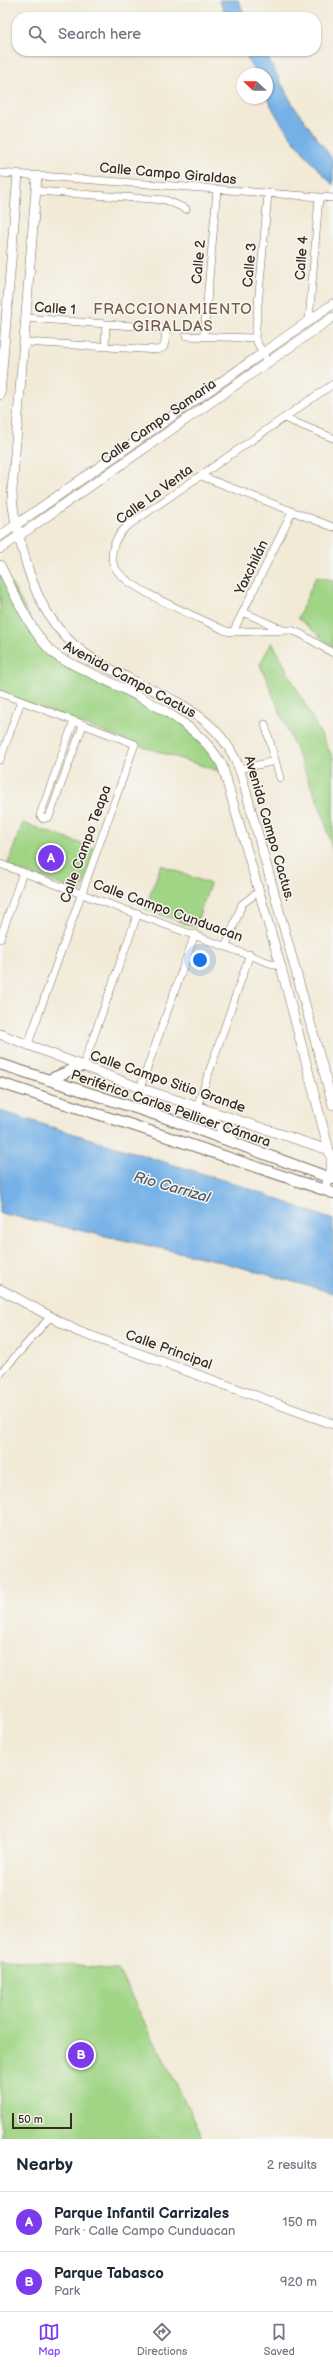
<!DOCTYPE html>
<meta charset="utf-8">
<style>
body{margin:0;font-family:"Balsamiq Sans",sans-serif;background:#f6f6f7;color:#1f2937}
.compass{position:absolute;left:237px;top:68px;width:36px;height:36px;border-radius:50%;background:#fff;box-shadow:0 1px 3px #0004;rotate:292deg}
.scale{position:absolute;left:12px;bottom:10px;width:60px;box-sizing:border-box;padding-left:4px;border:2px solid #3b2a1e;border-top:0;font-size:11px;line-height:14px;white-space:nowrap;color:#3b2a1e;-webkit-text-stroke:3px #f6f6f2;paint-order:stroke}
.you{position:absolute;left:200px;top:960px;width:14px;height:14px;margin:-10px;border:3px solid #fff;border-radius:50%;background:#1a73e8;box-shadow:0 0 0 6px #1a73e833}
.badge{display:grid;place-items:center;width:26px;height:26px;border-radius:50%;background:#7c3aed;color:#fff;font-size:13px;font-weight:700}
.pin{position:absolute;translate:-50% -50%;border:2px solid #fff;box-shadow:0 1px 4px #0006}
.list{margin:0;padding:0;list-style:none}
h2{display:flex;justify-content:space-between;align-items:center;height:52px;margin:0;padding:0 16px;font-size:17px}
h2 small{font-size:13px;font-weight:400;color:#747a83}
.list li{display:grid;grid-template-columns:26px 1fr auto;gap:12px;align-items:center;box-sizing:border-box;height:60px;padding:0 16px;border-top:1px solid #e0e1e3}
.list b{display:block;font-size:15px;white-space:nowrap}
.list p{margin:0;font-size:13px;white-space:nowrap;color:#747a83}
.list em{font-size:13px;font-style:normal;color:#747a83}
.icon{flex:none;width:22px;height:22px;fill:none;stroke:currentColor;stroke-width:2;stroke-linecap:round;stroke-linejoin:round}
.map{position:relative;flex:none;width:333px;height:2139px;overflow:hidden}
.search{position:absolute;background:#fff;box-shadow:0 1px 3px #0004;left:12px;right:12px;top:12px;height:44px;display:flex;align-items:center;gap:10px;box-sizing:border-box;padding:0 14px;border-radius:16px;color:#747a83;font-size:15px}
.sheet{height:172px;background:#fff}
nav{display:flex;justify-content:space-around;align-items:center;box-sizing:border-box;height:56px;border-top:1px solid #e0e1e3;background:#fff;font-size:11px;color:#747a83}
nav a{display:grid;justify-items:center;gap:2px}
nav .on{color:#7c3aed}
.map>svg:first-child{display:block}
.green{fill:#a1d586;stroke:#6e8052}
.water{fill:#75b1e7;stroke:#586e82}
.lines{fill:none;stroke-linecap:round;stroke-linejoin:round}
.street-casing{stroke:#7b6d5f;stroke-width:8}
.secondary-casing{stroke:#7b6d5f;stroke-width:10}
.primary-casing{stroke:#7b6d5f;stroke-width:12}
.street{stroke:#fff;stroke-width:7}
.secondary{stroke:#fff;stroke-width:9}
.primary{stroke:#fff;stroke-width:10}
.labels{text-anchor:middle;stroke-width:3;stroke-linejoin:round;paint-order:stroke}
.street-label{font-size:14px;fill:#3b2a1e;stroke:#f6f6f2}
.neighbourhood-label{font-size:15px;letter-spacing:1px;fill:#7a5b47;stroke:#f6f6f2}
.water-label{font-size:15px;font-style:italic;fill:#4f5964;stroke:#f6f6f2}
</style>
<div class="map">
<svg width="333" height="2139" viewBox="0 0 333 2139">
<rect width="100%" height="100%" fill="#f6f6f2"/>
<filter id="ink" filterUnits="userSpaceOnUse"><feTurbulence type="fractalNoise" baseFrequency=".025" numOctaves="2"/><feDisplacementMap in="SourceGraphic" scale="8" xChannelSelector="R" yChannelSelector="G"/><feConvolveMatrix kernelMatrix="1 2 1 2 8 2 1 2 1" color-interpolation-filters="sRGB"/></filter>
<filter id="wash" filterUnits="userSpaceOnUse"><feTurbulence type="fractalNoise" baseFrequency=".012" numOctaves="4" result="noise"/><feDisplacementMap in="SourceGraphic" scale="16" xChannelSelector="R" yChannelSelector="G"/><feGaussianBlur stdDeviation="0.9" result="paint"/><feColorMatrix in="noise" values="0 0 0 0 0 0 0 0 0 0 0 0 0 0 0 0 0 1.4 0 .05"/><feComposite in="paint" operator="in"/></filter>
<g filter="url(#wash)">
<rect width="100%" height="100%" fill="#f2ead7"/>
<!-- green -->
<path class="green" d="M0,563L45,646L185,724L225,773L135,744L0,693Z
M316,577L333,580V647L298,618Z
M272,642L333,758V853L324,817L260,664Z
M23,823L96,849L81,892L7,866Z
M161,865L210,884L195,927L145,909Z
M0,1958L118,1970L204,2139H0Z"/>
<!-- water -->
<path class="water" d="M219,0H238L246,17H227Z
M243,51H264L293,105L333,160V185C311,162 278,126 267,96C265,90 267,80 267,74H256Z
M0,1111L242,1186L333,1220V1293L215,1260L0,1213Z"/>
</g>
<g filter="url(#ink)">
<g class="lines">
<!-- street casing -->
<g class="street-casing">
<path id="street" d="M0,173L333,198
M36,191L166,200L186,209
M309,321L319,197
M204,335L217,190
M186,336L255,338
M24,342L158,350L164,347L166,334L160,328L26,318
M105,347L106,324
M267,362L255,338L268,194
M333,384L126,527C113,539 106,559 119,573C137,593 200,618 226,631L233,632L291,630L301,634L333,653
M284,418L333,438
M201,476L333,527
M243,612L281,629
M233,632L292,512
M0,693L135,744L28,1044
M74,721L40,815L43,819L49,817L83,725
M265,724L280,778
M0,760L21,701
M240,769L275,761
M0,864L281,967
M0,939L23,872
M226,946L242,904L258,892
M83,1066L138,913
M140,1088L195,934
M197,1107L250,954
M0,1374L51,1316"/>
</g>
<!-- secondary casing -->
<g class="secondary-casing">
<path id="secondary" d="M37,176L12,491C12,512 18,531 23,551C31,584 46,620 73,644C129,693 218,695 242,777L333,1105
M0,395L18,174
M0,536L333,304
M0,549L333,317
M0,565C13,591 36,644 60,658C111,685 194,713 222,765L281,967L331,1158V1171L325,1190
M0,1034L140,1088L329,1150
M0,1289L77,1331L333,1424"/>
</g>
<!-- primary casing -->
<g class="primary-casing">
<path id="primary" d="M0,1064L166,1118L333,1179
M48,1080L81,1066
M0,1083L132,1125L333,1193
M202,1108L235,1143"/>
</g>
<!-- street -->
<use href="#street" class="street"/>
<!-- secondary -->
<use href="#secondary" class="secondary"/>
<!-- primary -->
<use href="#primary" class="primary"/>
</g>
</g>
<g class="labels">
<!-- street labels -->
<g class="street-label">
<text transform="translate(168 173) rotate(5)" y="5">Calle Campo Giraldas</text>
<text transform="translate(301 258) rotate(-86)" y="5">Calle 4</text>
<text transform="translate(198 262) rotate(-85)" y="5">Calle 2</text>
<text transform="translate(249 265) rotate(-85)" y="5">Calle 3</text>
<text transform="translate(55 308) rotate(4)" y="5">Calle 1</text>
<text transform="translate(158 421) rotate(-35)" y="5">Calle Campo Samaria</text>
<text transform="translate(154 494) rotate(-36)" y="5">Calle La Venta</text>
<text transform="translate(251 567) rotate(-64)" y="5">Yaxchilán</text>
<text transform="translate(130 679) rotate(28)" y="5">Avenida Campo Cactus</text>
<text transform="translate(270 828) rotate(74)" y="5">Avenida Campo Cactus.</text>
<text transform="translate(85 844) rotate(-70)" y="5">Calle Campo Teapa</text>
<text transform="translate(168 910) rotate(20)" y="5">Calle Campo Cunduacan</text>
<text transform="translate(168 1081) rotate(19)" y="5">Calle Campo Sitio Grande</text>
<text transform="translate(171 1108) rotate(19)" y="5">Periférico Carlos Pellicer Cámara</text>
<text transform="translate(169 1349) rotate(20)" y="5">Calle Principal</text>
</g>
<!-- neighbourhood labels -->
<g class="neighbourhood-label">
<text x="173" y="314">FRACCIONAMIENTO<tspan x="173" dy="17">GIRALDAS</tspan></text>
</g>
<!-- water labels -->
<g class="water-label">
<text transform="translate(172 1187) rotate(16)" y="5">Rio Carrizal</text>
</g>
</g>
</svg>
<svg class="compass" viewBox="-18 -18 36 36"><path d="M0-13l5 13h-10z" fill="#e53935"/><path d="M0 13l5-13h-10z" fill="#747a83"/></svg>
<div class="scale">50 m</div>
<div class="you"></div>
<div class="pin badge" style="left:51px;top:858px">A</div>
<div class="pin badge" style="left:81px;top:2055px">B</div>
<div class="search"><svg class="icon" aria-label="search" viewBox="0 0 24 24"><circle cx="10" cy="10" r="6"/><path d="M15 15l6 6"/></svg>Search here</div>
</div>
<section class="sheet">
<h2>Nearby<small>2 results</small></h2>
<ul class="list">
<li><span class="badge">A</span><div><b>Parque Infantil Carrizales</b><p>Park · Calle Campo Cunduacan</p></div><em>150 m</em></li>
<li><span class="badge">B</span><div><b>Parque Tabasco</b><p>Park</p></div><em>920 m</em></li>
</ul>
</section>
<nav>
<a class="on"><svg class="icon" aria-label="map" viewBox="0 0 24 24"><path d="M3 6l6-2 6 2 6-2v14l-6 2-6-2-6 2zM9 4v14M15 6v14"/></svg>Map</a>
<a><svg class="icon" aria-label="directions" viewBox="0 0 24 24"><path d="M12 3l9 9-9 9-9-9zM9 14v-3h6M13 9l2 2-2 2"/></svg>Directions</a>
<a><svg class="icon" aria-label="saved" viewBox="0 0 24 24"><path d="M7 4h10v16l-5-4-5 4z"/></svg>Saved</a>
</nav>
